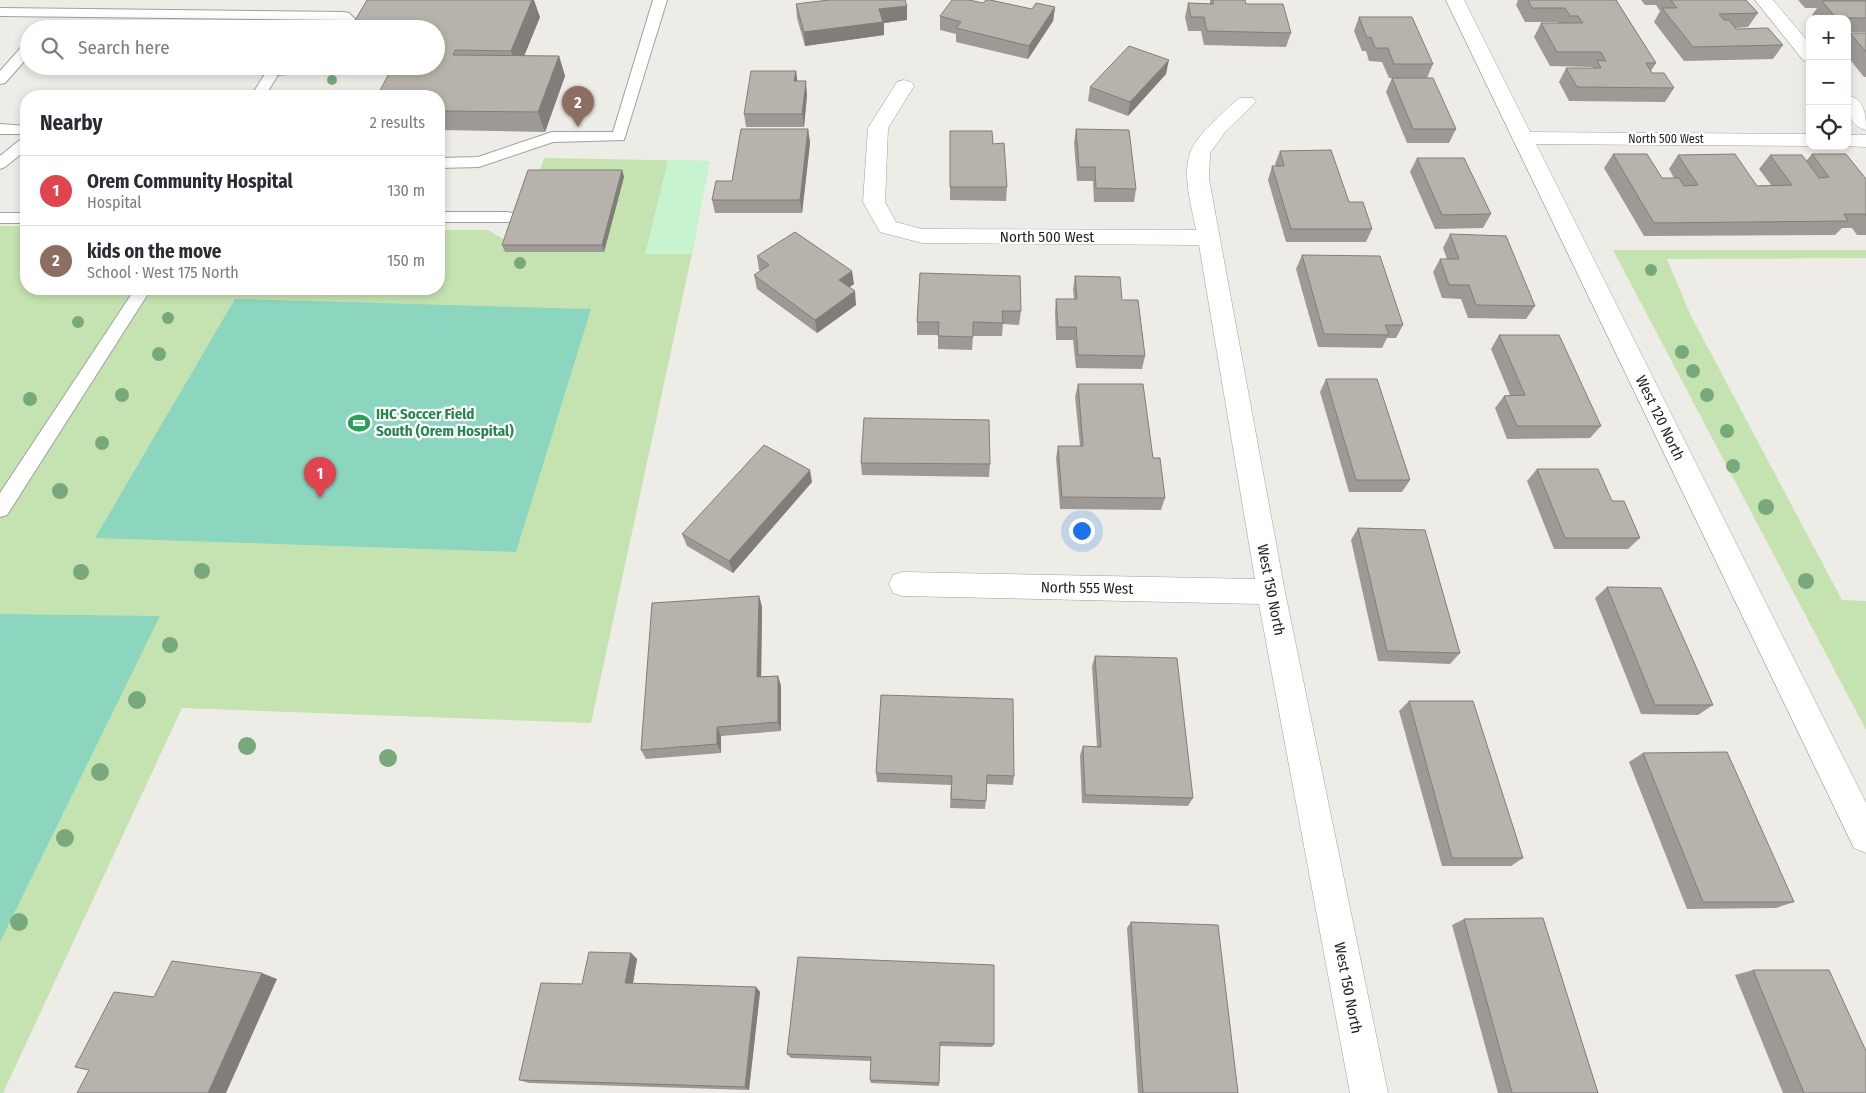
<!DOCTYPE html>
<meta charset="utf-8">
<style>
body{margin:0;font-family:"Fira Sans Condensed",sans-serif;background:#f7f7f7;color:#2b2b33}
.controls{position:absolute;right:15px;top:15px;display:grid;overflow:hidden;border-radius:10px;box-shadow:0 2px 8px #0003}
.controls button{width:45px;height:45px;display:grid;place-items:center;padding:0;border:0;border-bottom:1px solid #e1e1e2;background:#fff;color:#2b2b33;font:25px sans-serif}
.you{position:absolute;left:1081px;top:530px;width:18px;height:18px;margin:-12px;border:4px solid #fff;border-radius:50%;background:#1a73e8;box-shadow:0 0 0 8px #1a73e833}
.badge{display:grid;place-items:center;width:32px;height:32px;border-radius:50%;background:#111827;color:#fff;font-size:16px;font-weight:700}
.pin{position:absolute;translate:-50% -41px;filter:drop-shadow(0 1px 2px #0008)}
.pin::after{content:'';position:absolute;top:26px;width:18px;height:15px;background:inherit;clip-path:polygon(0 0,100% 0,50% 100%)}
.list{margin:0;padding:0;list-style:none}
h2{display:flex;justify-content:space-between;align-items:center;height:65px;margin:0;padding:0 20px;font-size:21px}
h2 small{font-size:16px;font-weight:400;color:#7c7c81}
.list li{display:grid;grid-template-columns:32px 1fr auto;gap:15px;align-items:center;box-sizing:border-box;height:70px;padding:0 20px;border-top:1px solid #e1e1e2}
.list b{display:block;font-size:19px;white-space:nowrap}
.list p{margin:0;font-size:16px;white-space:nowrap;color:#7c7c81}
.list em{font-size:16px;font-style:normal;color:#7c7c81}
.icon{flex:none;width:28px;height:28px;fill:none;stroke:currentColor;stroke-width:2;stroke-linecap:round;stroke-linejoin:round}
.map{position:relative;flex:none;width:1866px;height:1093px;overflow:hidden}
.search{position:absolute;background:#fff;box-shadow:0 2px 8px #0003;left:20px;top:20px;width:425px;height:55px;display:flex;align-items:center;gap:12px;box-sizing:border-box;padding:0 18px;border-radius:28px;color:#7c7c81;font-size:19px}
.panel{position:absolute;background:#fff;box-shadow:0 2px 8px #0003;left:20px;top:90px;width:425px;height:205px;border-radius:20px}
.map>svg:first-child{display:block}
.grass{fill:#c5e3b1}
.park{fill:#c7f4cf}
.pitch{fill:#8cd6c0}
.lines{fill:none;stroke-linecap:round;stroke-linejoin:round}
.service-casing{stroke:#a0a0a0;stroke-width:2}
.minor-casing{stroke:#a0a0a0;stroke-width:1}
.tertiary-casing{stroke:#a0a0a0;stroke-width:1}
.service{fill:#fff;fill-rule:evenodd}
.minor{fill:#fff;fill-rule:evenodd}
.tertiary{fill:#fff;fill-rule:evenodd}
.tree{fill:#78a97c}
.wall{fill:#9e9994}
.shaded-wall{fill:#817d78}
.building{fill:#b8b2ac;stroke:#817d78}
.labels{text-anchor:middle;stroke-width:4.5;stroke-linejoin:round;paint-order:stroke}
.far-street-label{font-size:12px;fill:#1f1f1f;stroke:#fff}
.street-label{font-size:15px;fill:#1f1f1f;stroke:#fff}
.leisure-label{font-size:15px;font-weight:bold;fill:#27864d;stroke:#fff;text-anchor:start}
</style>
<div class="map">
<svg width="1866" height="1093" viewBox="0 0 1866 1093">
<rect width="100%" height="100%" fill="#eeece6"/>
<!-- grass -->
<path class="grass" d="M544,158L710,161L695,226L696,235L591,723L182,708L3,1093H0V226H26V289H439V230H488L513,245Z
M1613,250H1866V258L1667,259L1690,314L1842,600L1866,601V730Z"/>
<!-- park -->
<path class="park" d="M668,160L710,161L692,254H645Z"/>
<!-- pitch -->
<path class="pitch" d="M235,299L591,309L516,552L95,538Z
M0,614L160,616L0,942Z"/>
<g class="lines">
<!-- service casing -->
<g class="service-casing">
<path id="service" d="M653,0H667L624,140L553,142L479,167L439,168V158L478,157L552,132H613Z
M0,8L344,12L349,13L365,29H350L341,20L0,16Z
M29,43V56L5,83L0,84V71L24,44Z
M270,66H325L318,70L278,75L265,96H251Z
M0,124L26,126V134H0Z
M26,137V150L5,167L0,169V156L21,139Z
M439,212H507L513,213L515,217L513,221L507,222H439Z
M0,213H26V223H0Z
M135,289H151L7,515L0,517V493Z"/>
</g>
<!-- minor casing -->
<g class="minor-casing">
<path id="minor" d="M1755,0H1773L1810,44V62L1803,60Z
M904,80L911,82L914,86L888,128L885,202L896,222L922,229L1196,230C1192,207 1182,176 1190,153C1196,135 1225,111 1239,98H1253L1256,102L1225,132L1210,153L1209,179L1285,592L1388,1093H1350L1259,604L903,596L893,593L889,584L893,575L903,572L1255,579L1199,245L922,243L880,232L863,202L868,128L897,82Z
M1847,95C1865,99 1866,115 1866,130C1849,126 1847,110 1847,95Z
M1522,132L1810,134V146L1522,144L1515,142L1512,138L1515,134Z
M1847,135H1866V147L1843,146H1847Z"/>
</g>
<!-- tertiary casing -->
<g class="tertiary-casing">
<path id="tertiary" d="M1446,0H1464L1866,803V853L1854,848Z"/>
</g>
<!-- service -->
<use href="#service" class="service"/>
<!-- minor -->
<use href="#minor" class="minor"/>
<!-- tertiary -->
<use href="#tertiary" class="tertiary"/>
</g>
<!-- trees -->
<g class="tree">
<circle cx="332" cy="80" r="5"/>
<circle cx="520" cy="263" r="6"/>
<circle cx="1651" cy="270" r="6"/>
<circle cx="168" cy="318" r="6"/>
<circle cx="78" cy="322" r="6"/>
<circle cx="1682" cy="352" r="7"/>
<circle cx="159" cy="354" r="7"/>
<circle cx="1693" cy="371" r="7"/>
<circle cx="122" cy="395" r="7"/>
<circle cx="1707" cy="395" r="7"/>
<circle cx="30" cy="399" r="7"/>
<circle cx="1727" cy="431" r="7"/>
<circle cx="102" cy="443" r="7"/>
<circle cx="1733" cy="466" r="7"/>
<circle cx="60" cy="491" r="8"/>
<circle cx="1766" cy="507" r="8"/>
<circle cx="202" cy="571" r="8"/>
<circle cx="81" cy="572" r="8"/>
<circle cx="1806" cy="581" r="8"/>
<circle cx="170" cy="645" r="8"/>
<circle cx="137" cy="700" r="9"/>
<circle cx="247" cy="746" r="9"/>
<circle cx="388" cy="758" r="9"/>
<circle cx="100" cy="772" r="9"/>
<circle cx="65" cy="838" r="9"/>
<circle cx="19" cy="922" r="9"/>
</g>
<!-- wall -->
<path class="wall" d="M1210,0H1245L1246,4L1291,33L1286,47L1204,45L1201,31H1188L1185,17L1188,3L1210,4Z
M1518,0H1616L1656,63L1651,71L1652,73L1674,88L1665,102L1569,101L1559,82L1566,68H1592L1593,67L1550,66L1534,37L1541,23H1558V22H1525L1516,5Z
M1641,0H1746L1758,13L1748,27L1735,28L1736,29L1783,45L1773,59L1684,61L1654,22L1660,11L1656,5H1645Z
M1798,0H1866V77H1864L1847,56V37L1850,33H1866L1865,32H1847V19H1815L1812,15L1817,8H1805Z
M983,3L1032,9L1055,7L1053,21L1028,59L956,42V34L940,30V16Z
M796,4L907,6V20L884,23V35L805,46L797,18Z
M540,17L524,56H559L565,76L545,132L439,130V96L392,68L349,67V66H436V29Z
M1359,17L1433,64L1427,78H1389L1382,62L1369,61L1366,51H1362L1354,31Z
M796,71L797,81L807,95L804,127H746L744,114Z
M1166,74L1128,116L1088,101L1090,87Z
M1392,78L1456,129L1449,143H1407L1386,92Z
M808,129L810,143L802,213H715L712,200L732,181Z
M1076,129L1136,189L1134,202H1094L1093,181H1077L1074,143Z
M950,131L993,144L1007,187L1006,201L950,200Z
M1280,151L1349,202L1372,229L1366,242H1286L1268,180L1272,166H1276L1275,164Z
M1613,154L1662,178H1674L1669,169L1678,155L1757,186L1771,185L1759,169L1770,155L1806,161L1812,154L1866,179V235H1857L1852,228H1842L1835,235L1644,236L1604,168Z
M1417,158L1491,214L1483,228L1435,229L1410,172Z
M622,170L624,177L604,252H505L502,245Z
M1450,234L1535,306L1526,319L1468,318L1461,299L1442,298L1433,272L1440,259H1447L1443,248Z
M1302,255L1403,325L1396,338H1387L1382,348L1318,347L1296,269Z
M757,256L854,284L849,287L856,305L817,333L757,289L754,275L761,271L759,270Z
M920,273L1021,311L1019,325L1003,324L1002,336H973L972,350L938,349V335H917V322Z
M1075,276L1122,300L1145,356L1142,369L1076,368L1073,340H1056L1055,312L1056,299H1074L1073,290Z
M1499,335L1601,426L1590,438L1507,439L1495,408L1504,396L1510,395L1491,349Z
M1326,379L1410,480L1402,492H1349L1320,392Z
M1078,384L1153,458L1165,498L1161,510L1060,509L1056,458L1058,446H1080L1075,397Z
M861,463L990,464L989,477L862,475Z
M1537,469L1612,501L1640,538L1628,549H1554L1527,481Z
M812,482L733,573L687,546L682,534Z
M1358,528L1460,653L1450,664L1378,661L1351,540Z
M1607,587L1713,705L1698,715L1641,714L1595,598Z
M759,596L762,607L761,677L778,676L781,686V731L721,736V753L646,759L641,750Z
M1095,656L1193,798L1188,806L1082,803L1080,755L1083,746L1097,747L1092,666Z
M881,695L1014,776L1013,785L987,784L985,809L950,808L951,785L877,782L876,773Z
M1409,701L1523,858L1511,866H1442L1399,711Z
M1643,753L1794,902L1776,908L1687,909L1629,762Z
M1464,919L1598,1093H1498L1452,925Z
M1131,922L1238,1093H1138L1127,928Z
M631,953L637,959L633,983L756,987L760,992L749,1090L529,1083L519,1080L582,984Z
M798,957L994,1044L992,1047L940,1046L939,1086L871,1083L870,1080L871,1061L791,1058L787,1054Z
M1753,970L1866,1093H1783L1735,975Z"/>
<!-- shaded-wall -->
<path class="shaded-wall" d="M532,0H534L540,17L518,71L511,51Z
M907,6V20L884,23V35L805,46L804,32L879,9Z
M1055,7L1053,21L1028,59L1029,46Z
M559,56L565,76L545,132L538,112Z
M1169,60L1166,74L1128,116L1130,102Z
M796,71L798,85L794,81Z
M806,81L807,95L804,127L802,114Z
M808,129L810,143L802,213L800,200Z
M622,170L624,177L604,252L602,245Z
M852,271L854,284L840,294L839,280Z
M855,291L856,305L817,333L815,320Z
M810,470L812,482L733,573L729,561Z
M759,596L762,607L761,687L757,677Z
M778,676L781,686V731L778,722Z
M717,727L721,736V753L717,744Z
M631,953L637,959L632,988L625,983Z
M262,973L277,979L226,1093H208Z
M756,987L760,992L749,1090L745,1087Z"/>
<!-- building -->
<path class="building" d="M367,0H532L511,51L455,50L453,55L559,56L538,112L439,111V96H377L393,66H436V29H350Z
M829,0H905L907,6L879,9L883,22L804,32L796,4Z
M952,0H969L983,3L986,0H990L1032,9L1036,3L1055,7L1029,46L956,28L961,22L940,16Z
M1213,0H1245L1246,4H1283L1291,33L1207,31L1204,17H1191L1188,3L1213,4Z
M1528,0H1616L1656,63H1646L1652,73H1664L1674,88L1577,87L1566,68H1601L1597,60L1606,61L1601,52H1557L1541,23H1583L1578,16H1570L1565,8H1532Z
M1671,0H1746L1758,13L1719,14L1724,20H1729L1736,29L1768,28L1783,45L1693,47L1662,8H1677Z
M1822,1H1866V18H1836Z
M1359,17H1412L1433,64H1394L1388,48H1375L1371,37L1367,38Z
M1850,33H1866V52Z
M1129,46L1169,60L1130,102L1090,87Z
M751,71H796L794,81H806L802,114H744Z
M1392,78H1433L1456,129H1413Z
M741,129H808L800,200H712L716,181H732Z
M1076,129L1129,130L1136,189L1096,188L1095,167H1079Z
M950,131H992L993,144L1004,143L1007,187H950Z
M1331,150L1349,202H1363L1372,229H1291L1272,166H1284L1280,151Z
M1613,154H1647L1662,178H1679L1684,186L1698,185L1678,155L1735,154L1757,186L1792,185L1770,155H1802L1819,178L1829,177L1812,154H1846L1866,179V216L1865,214H1844L1848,221L1654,223Z
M1417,158H1464L1491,214L1442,215Z
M528,170H622L602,245H502Z
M795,232L852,271L839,280L855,291L815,320L754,275L769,265L757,256Z
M1450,234L1506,236L1535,306L1476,305L1469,285H1449L1440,259H1459Z
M1302,255L1380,256L1403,325H1385L1389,335L1324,334Z
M920,273L1020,276L1021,311H1002L1003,323L973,322V337L938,336L939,322H917Z
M1075,276L1120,277L1122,300H1138L1145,356L1078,355L1076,327H1058L1056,299H1077Z
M1499,335H1559L1601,426H1517L1504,396L1525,395Z
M1326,379H1377L1410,480H1356Z
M1078,384H1143L1153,458H1160L1165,498L1062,497L1058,446H1083Z
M864,418L989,420L990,464L861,463Z
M764,445L810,470L729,561L682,534Z
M1537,469H1598L1612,501H1624L1640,538H1565Z
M1358,528L1425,530L1460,653L1387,651Z
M1607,587L1661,588L1713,705H1655Z
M759,596L757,677L778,676V722L717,727V744L641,750L652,603Z
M1095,656L1177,658L1193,798L1085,795L1083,746L1101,747Z
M881,695L1013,699L1014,776L987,775L986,801L951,799L952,776L876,773Z
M1409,701H1473L1523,858H1452Z
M1727,752L1794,902H1703L1643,753Z
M1543,918L1598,1093H1512L1464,919Z
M1131,922L1218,925L1238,1093H1143Z
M589,952L631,953L625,983L756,987L745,1087L519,1080L541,983L582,984Z
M798,957L994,965V1044L940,1042L939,1083L870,1080L871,1057L787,1054Z
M172,961L262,973L208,1093H77L89,1070L75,1067L114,992L154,997Z
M1753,970H1829L1866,1051V1093H1804Z"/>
<!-- icons -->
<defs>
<g id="stadium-bare" transform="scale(1.725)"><path d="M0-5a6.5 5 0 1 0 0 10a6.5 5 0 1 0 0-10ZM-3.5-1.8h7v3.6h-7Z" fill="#2e9e5b" stroke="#fff" stroke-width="2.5" paint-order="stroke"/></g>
</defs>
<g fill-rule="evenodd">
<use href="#stadium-bare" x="359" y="423"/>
</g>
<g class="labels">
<!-- far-street labels -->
<g class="far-street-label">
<text x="1666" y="143">North 500 West</text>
</g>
<!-- street labels -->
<g class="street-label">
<text x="1047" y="242">North 500 West</text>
<text transform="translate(1660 418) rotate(64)" y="5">West 120 North</text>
<text transform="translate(1087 588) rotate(1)" y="5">North 555 West</text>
<text transform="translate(1271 590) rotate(79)" y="5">West 150 North</text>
<text transform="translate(1348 988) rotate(79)" y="5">West 150 North</text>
</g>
<!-- leisure labels -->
<g class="leisure-label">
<text x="376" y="419">IHC Soccer Field<tspan x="376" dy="17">South (Orem Hospital)</tspan></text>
</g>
</g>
</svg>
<div class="controls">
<button>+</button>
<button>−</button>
<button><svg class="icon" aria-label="locate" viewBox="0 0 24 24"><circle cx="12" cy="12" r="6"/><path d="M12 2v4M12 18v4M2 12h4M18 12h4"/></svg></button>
</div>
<div class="you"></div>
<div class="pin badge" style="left:320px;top:498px;background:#e0444e">1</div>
<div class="pin badge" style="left:578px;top:127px;background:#8d6e63">2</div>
<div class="search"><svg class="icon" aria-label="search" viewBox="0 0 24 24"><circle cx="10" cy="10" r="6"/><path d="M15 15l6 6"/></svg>Search here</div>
<section class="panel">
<h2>Nearby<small>2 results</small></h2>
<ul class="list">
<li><span class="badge" style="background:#e0444e">1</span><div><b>Orem Community Hospital</b><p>Hospital</p></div><em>130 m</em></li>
<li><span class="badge" style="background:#8d6e63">2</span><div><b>kids on the move</b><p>School · West 175 North</p></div><em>150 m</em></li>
</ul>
</section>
</div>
